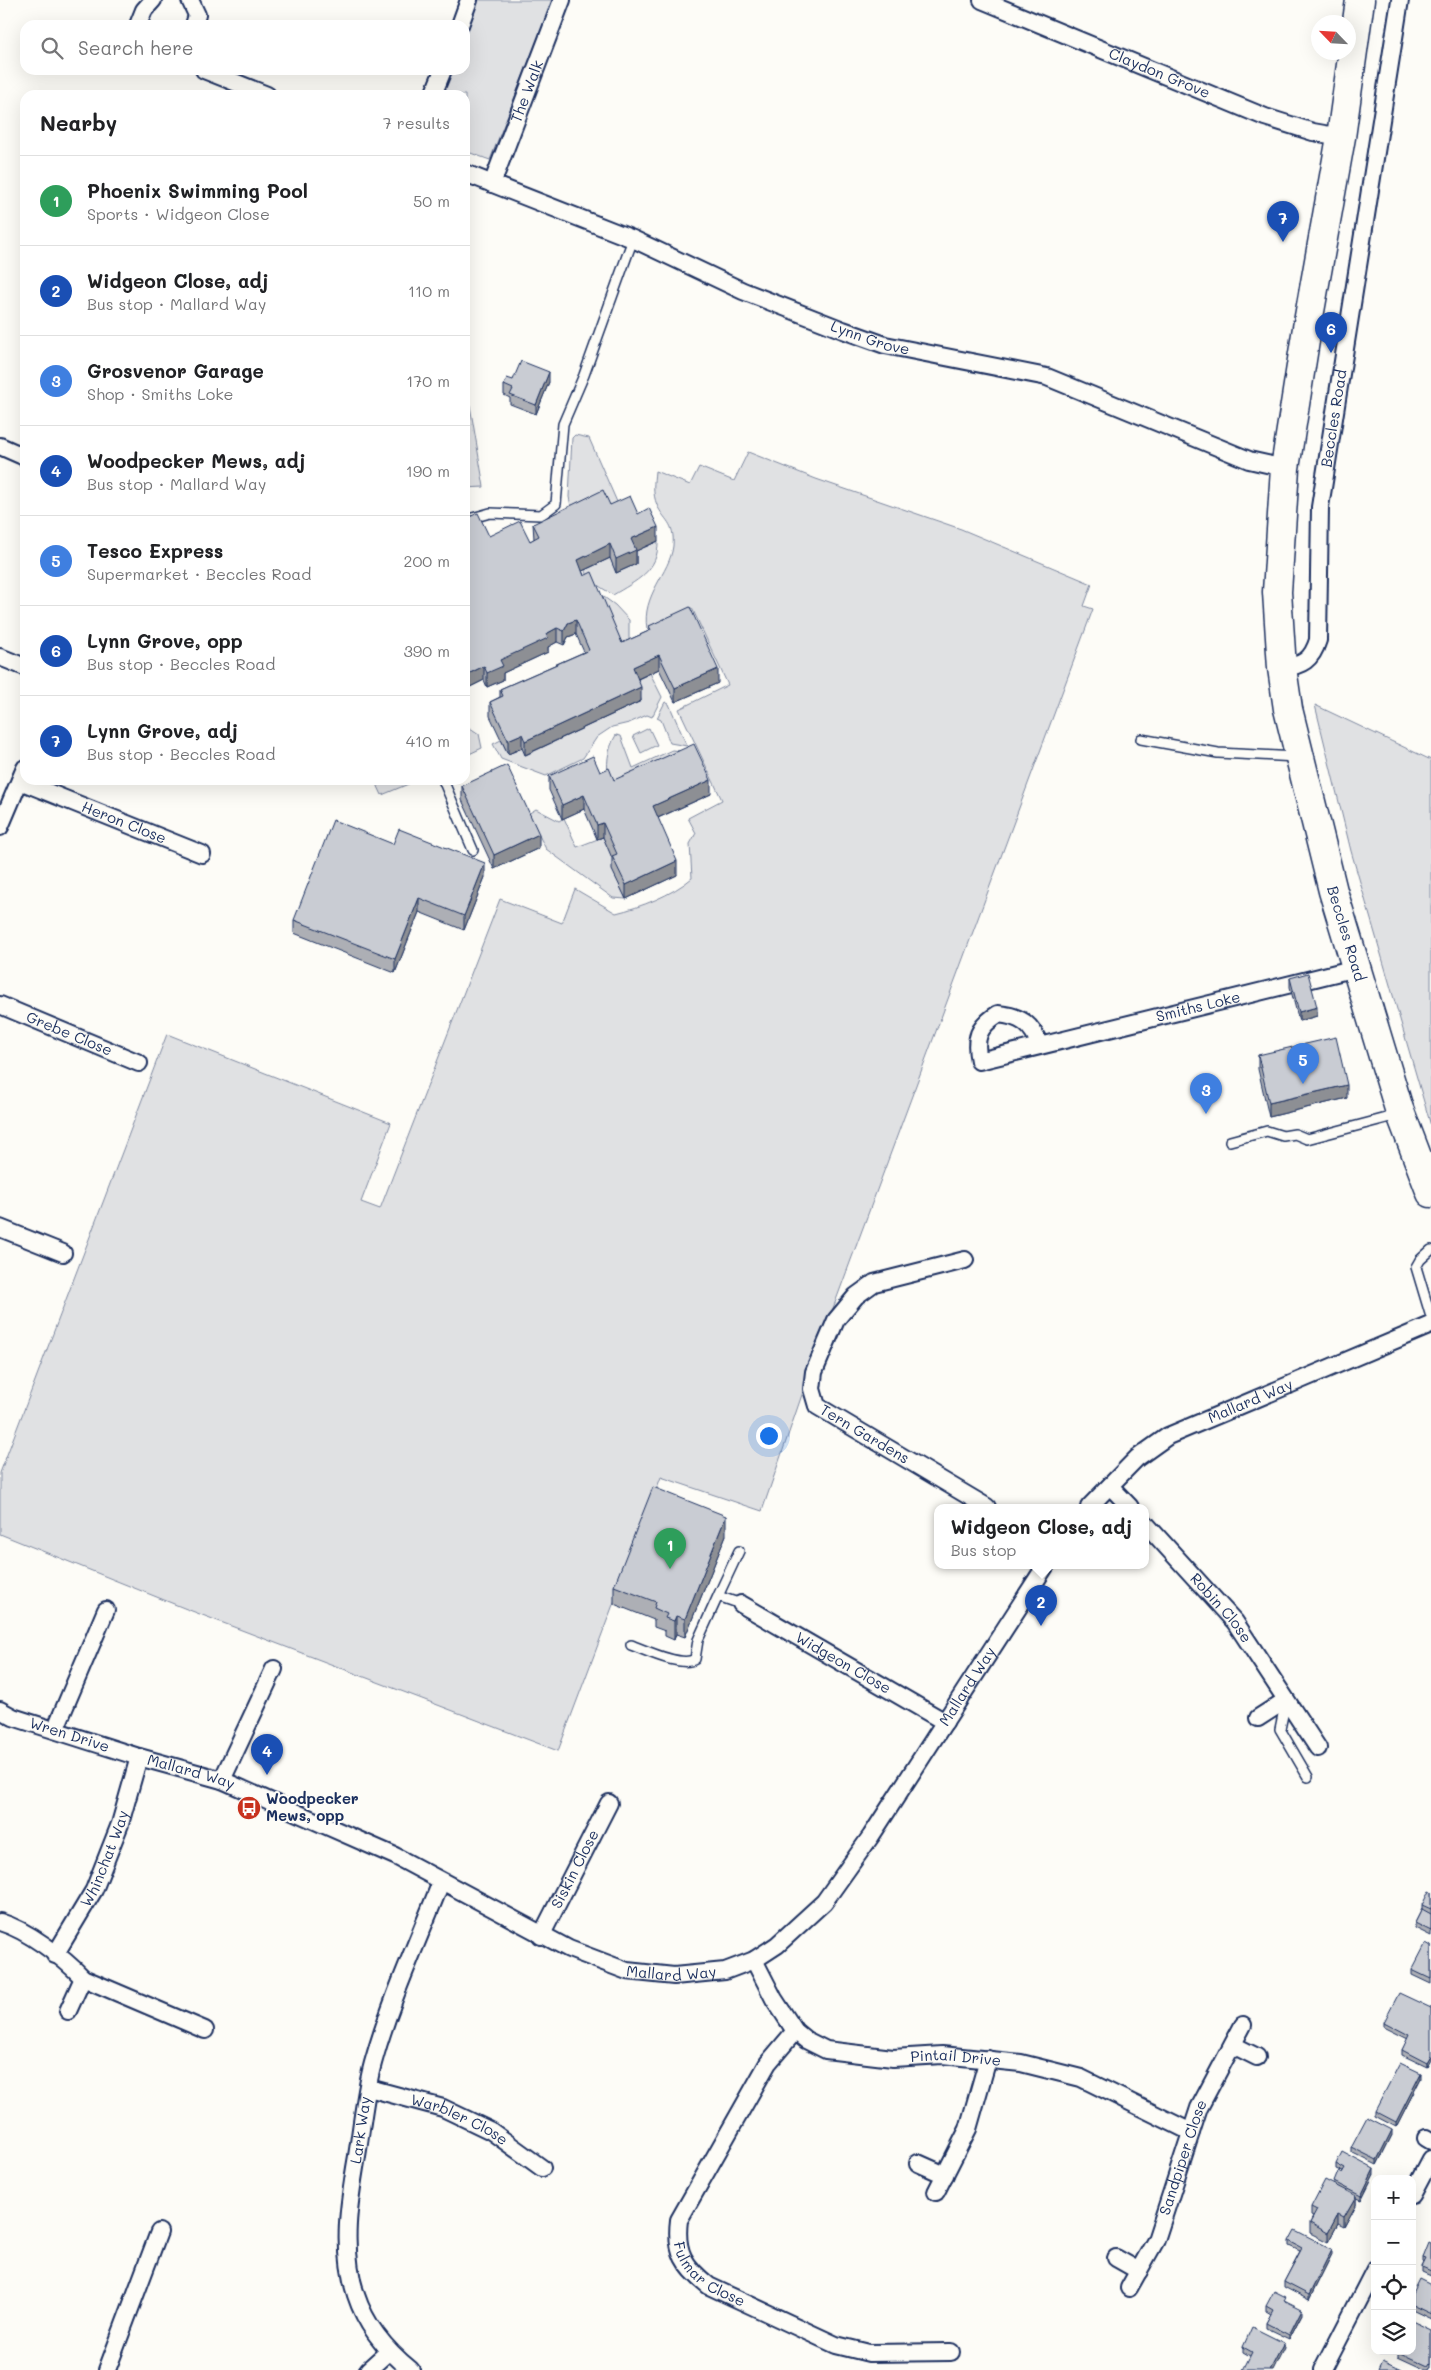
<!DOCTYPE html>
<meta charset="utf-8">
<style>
body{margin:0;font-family:Mali,sans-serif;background:#f2f2f2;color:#202124}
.controls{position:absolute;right:15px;bottom:15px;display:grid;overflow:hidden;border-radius:10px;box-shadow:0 5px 20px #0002}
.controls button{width:45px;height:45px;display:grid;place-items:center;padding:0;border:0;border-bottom:1px solid #e0e0e0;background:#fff;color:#202124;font:25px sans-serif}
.compass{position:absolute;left:1311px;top:15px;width:45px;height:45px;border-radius:50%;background:#fff;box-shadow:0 5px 20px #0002;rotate:295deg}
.you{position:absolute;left:768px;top:1435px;width:18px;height:18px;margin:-12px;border:4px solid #fff;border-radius:50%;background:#1a73e8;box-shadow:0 0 0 8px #1a73e833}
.badge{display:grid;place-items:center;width:32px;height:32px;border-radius:50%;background:#2563eb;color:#fff;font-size:16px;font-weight:700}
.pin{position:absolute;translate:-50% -41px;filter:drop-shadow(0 1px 2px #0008)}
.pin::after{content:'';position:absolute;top:26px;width:18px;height:15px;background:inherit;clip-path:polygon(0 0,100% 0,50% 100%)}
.popup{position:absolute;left:934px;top:1504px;width:215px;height:65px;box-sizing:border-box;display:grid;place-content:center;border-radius:10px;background:#fff;filter:drop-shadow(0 1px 4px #0005);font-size:16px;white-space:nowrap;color:#757577}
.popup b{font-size:19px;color:#202124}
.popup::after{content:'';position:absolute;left:50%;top:100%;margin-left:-10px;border:10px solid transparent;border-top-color:#fff}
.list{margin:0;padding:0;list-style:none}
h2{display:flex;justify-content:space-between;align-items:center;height:65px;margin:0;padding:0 20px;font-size:21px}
h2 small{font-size:16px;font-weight:400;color:#757577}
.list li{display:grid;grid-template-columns:32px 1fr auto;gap:15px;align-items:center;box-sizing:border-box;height:90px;padding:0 20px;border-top:1px solid #e0e0e0}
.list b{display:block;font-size:19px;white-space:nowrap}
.list p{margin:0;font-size:16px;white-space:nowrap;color:#757577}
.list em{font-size:16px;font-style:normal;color:#757577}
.icon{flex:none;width:28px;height:28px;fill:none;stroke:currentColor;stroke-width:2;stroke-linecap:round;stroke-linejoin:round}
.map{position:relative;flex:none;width:1431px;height:2370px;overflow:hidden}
.search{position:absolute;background:#fff;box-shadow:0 5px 20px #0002;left:20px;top:20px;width:450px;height:55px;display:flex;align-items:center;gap:12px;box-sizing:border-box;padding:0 18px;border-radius:15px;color:#757577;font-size:19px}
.panel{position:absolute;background:#fff;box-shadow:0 5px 20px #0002;left:20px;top:90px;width:450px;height:695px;border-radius:15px}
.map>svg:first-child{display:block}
.green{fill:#e0e1e3;stroke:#7e88a0}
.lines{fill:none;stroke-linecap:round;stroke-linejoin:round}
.service-casing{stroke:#1b2f5e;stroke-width:12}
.minor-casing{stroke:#1b2f5e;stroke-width:20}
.trunk-casing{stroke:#1b2f5e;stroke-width:31}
.service{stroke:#fdfcf7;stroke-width:9}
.minor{stroke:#fdfcf7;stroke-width:16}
.trunk{stroke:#fdfcf7;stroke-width:28}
.wall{fill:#adafb5;stroke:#1b2f5e}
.shaded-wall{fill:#8d8f94;stroke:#1b2f5e}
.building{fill:#c9ccd3;stroke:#1b2f5e}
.labels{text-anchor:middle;stroke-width:4;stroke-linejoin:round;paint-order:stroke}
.street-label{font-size:15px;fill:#1b2f5e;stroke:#fdfcf7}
.poi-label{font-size:15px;font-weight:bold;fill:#1b2f5e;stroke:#fdfcf7;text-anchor:start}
</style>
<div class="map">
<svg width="1431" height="2370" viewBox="0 0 1431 2370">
<rect width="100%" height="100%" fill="#fdfcf7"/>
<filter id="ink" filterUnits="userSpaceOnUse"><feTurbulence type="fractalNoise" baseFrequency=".02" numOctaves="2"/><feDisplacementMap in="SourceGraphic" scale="10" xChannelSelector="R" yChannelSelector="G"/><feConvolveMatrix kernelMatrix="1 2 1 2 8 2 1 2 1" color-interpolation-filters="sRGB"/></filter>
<g filter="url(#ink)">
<!-- green -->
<path class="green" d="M477,0H553L490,160L465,151V95H439L449,70H465V29Z
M465,393L468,394L484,487L465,488Z
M575,435L589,438L617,502L618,509L572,511L569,497L572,438Z
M748,452L816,479L961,529L1092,584L1084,606L1093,609L816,1354L762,1511L661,1477L558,1751L184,1608L0,1534V1473L167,1034L391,1123L361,1202L380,1209L500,899L562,923L575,889L616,913C641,907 672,895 692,878L690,844L696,833L688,818L722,800L679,709L728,685L692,608L647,629C641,595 670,573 673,546C675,522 664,521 657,505C652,493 654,482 655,471L690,485L699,467L734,481Z
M658,541C659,571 636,581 613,595L591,581L585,570L610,558L616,572L631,553Z
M597,592L615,605L629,620V638L634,652L622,657Z
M650,673L662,697L652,717L647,715L629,723L612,727L597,737L583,758L546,776L501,759L493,744L501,740L508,754L522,748L526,755L641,701L633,681Z
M665,702L669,704L687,746L670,743L661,720L657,718Z
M1315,705L1431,760V1126L1351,851Z
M470,728L479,734L482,748L465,756V731Z
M649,728L657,745L641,753L633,736Z
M616,735L621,736L633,768L672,750L690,752L694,758L609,782C606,765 607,750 616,735Z
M375,780H418L382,795Z
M536,809L559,821L564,818L577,847L603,837L617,868L613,870L626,899L613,898L546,849L528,814Z"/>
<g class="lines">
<!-- service casing -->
<g class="service-casing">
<path id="service" d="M465,520L490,513L541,515L556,504L563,424L584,375L633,239
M1141,739L1218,753L1296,757
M443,780L473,850
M1230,1141L1267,1131L1283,1136L1295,1134L1307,1139L1398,1115
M1431,1250L1420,1260L1416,1267L1431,1317
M718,1596L739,1551
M631,1645C645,1650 682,1668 695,1659L698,1640L718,1596L741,1604
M1286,1700L1280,1729L1308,1777"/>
</g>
<!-- minor casing -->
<g class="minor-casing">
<g id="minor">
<path d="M190,0L197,15L194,25"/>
<path id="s1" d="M982,0L1265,117L1313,132L1341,137"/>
<path d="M138,25L144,10L153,0"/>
<path d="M460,25L469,0"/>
<path d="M204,70L267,95"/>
<path d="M433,95L443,70"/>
<path id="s2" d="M465,173L633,239L743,291L843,330L885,345L1047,377L1249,460L1285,468"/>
<path id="s3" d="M492,184L562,0"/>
<path d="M0,446L25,457"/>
<path d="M0,657L25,667"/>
<path id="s4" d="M1282,668C1302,666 1312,660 1318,640L1320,507L1400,0"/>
<path id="s5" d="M20,781L202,854"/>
<path d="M0,827L25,768"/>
<path id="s6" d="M0,1005L139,1063"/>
<path id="s7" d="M1040,1046C1032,1024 1021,1016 998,1014C978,1027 974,1038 979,1061L1356,968"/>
<path d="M0,1228L63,1253"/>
<path id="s8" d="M965,1260L874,1283L856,1296L836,1320L814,1372L812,1389L817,1406L987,1507"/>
<path d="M1110,1486L1130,1507"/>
<path id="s9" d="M1089,1507L1137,1458L1168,1436L1431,1325"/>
<path id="s10" d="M1145,1523L1235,1622L1318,1748"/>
<path id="s11" d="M741,1604L945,1722"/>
<path id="s12" d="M0,1710L13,1717L139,1757L222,1780L395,1856L569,1949L627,1971L674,1976L725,1971L754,1960L777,1945L824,1902L871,1836L1046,1565"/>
<path d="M1258,1718L1286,1700"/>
<path d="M55,1730L106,1610"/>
<path d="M222,1780L274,1669"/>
<path d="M0,1922C27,1930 63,1957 83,1978L205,2030"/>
<path id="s13" d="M541,1936L609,1803"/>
<path id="s14" d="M55,1955L94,1890L120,1824L139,1757"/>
<path id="s15" d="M754,1960L774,1999L795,2031L806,2040L826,2050L893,2058L942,2055L1021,2063L1081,2078L1191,2132"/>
<path d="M68,2011L83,1978"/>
<path id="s16" d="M795,2031L768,2063L679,2220C675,2252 684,2266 709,2286L836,2345L869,2353L951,2352"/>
<path d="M1233,2045L1257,2057"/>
<path id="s17" d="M369,2088L443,2108L491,2131L542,2168"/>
<path d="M1426,2138L1431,2141"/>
<path d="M918,2163L945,2175"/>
<path d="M936,2192L968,2129L988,2059"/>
<path d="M1412,2195L1431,2159"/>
<path d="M1116,2258L1139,2271"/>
<path id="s18" d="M1129,2288L1156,2240L1199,2108L1243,2025"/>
<path d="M107,2370L159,2232"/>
<path d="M368,2370L388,2352"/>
<path id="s19" d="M411,2370C386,2350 366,2326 356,2295C341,2249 349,2202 357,2156C362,2126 365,2092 373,2063C390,2001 418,1941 441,1882"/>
<path d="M1323,2370L1375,2269"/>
</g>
</g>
<!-- trunk casing -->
<g class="trunk-casing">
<g id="trunk">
<path id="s20" d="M1360,0L1341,137L1307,328L1285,468L1277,592L1282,668L1288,709L1333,891L1399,1109L1431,1193"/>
</g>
</g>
<!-- service -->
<use href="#service" class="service"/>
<!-- minor -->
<use href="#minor" class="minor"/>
<!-- trunk -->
<use href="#trunk" class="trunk"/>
</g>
<!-- wall -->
<path class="wall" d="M513,380L549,382L536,414L510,404V398L504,395V385Z
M610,505L638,514L658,541L636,551V564L616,573L610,558L582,571L622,643L649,631V626L718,683L675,702L659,669L638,679L641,701L525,755L522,748L508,754L490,716V702L500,697V689L584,652L576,634L568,637L564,645L557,642L548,647V652L503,673V680L487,687L484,680L466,689L465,519L489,536L530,541L534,539L533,524Z
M600,772L614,780L711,794L658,818L677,875L626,899L612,870V858L603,837L597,839L584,809L562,819L549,790V776Z
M462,786L539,848L494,869L462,800Z
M393,844L485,877L464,930L419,912L395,973L294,933V920Z
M1290,978L1317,1016L1299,1021L1290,987Z
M1258,1055L1347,1098L1269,1117L1258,1069Z
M726,1535L685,1637L676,1634L674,1640L665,1636V1631L654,1627V1620L614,1604V1586Z
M1431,1892V1936L1415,1928V1923L1422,1909V1905Z
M1431,1946V1984L1412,1975V1970Z
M1431,2008L1427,2067L1402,2055V2050L1408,2039L1384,2027V2022Z
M1421,2078L1396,2127L1375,2116V2111Z
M1392,2135L1377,2165L1351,2152V2147Z
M1336,2164L1374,2174L1361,2200L1356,2198V2205L1344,2227L1338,2224L1328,2242L1310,2233V2223L1313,2217L1311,2216V2207L1334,2184V2182L1342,2174L1343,2172L1336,2169Z
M1289,2241L1332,2254L1309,2300L1284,2287V2282L1300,2251L1289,2246Z
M1431,2244V2276L1422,2272V2267L1424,2263L1423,2262V2258Z
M1431,2285V2319L1412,2310V2293Z
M1286,2301L1302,2314L1289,2339L1266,2328V2323L1271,2314L1266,2311V2306Z
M1431,2330V2368H1430L1429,2370H1426L1398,2357V2352Z
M1243,2347L1284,2348L1250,2356L1243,2352Z"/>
<!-- shaded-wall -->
<path class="shaded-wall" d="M549,372V382L536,414V405Z
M658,527V541L636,551V564L616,573V559L631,539Z
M610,544V558L578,573V560Z
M576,620V634L568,637L564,645V631L568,623Z
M557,628V642L548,647V652L503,673V680L487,687V673L500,660Z
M659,655V669L633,681V667Z
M484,666V680L466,689V675Z
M718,669V683L675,702V688Z
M641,687V701L525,755V741Z
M522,734V748L508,754V740Z
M711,780V794L653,820V806Z
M584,795V809L562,819V805Z
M603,823V837L597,839V825Z
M539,834V848L494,869V855Z
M677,861V875L626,899V885Z
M485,863V877L464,930V916Z
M419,898V912L395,973V959Z
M1317,1007V1016L1299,1021V1012Z
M1347,1085V1098L1269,1117V1103Z
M726,1516V1535L685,1637V1619Z
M676,1616V1634L674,1640V1621Z
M1431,2056V2060L1427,2067V2063Z
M1421,2073V2078L1396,2127V2122Z
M1392,2130V2135L1377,2165V2160Z
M1374,2169V2174L1361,2200V2196Z
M1356,2196V2205L1344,2227V2217Z
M1338,2214V2224L1328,2242V2233Z
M1332,2249V2254L1309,2300V2295Z
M1302,2309V2314L1289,2339V2335Z
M1284,2343V2348L1273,2370H1270Z"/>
<!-- building -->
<path class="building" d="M521,361L549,372L536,405L510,395L513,389L504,385L507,378L513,380Z
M603,490L610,505L630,496L638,514L649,508L658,527L631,539L636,550L616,559L610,544L578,560L584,576L592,572L622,643L651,630L649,626L690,607L718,669L675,688L659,655L633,667L641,687L525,741L522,734L508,740L490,702L503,696L500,689L589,650L576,620L568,623L564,631L557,628L546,634L548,638L500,660L503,666L487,673L484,666L466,675L465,519L478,513L489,536L520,521L530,541L539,536L533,524Z
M694,744L711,780L653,806L677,861L626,885L612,856L617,854L603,823L597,825L584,795L562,805L549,776L593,756L600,772L609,768L614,780Z
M507,765L539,834L494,855L462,786Z
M333,820L393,844L399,829L485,863L464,916L419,898L395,959L294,920Z
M1308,973L1317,1007L1299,1012L1290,978Z
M1336,1037L1347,1085L1269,1103L1258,1055Z
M653,1487L726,1516L685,1619L676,1616L674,1621L665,1618L667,1614L654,1608L656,1602L614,1586Z
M1429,1891L1431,1892V1909L1422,1905Z
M1422,1909L1431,1914V1931L1415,1923Z
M1426,1943L1431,1946V1979L1412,1970Z
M1399,1993L1431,2008V2056L1427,2063L1402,2050L1409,2035L1384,2022Z
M1400,2063L1421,2073L1396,2122L1375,2111Z
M1367,2117L1392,2130L1377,2160L1351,2147Z
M1342,2152L1374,2169L1361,2196L1334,2182L1338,2172L1342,2174L1345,2169L1336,2164Z
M1325,2180L1356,2196L1344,2217L1338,2214L1328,2233L1310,2223L1317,2210L1311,2207Z
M1295,2230L1332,2249L1309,2295L1284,2282L1302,2248L1289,2241Z
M1429,2243L1431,2244V2271L1422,2267L1426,2259L1423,2258Z
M1419,2279L1431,2285V2314L1412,2305V2293Z
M1274,2291L1286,2297L1284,2300L1302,2309L1289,2335L1266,2323L1273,2310L1266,2306Z
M1412,2321L1431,2330V2364L1430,2363L1428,2366L1398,2352V2351H1412Z
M1252,2327L1284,2343L1270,2370H1243L1252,2352L1243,2347Z
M1383,2361L1402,2370H1379Z"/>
</g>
<!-- icons -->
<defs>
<g id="bus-disc" transform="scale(1.25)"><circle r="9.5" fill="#c8321e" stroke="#fdfcf7"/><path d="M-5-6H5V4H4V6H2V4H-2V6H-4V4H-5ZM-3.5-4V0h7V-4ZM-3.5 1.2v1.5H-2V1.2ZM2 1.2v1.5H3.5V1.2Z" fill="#fff"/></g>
</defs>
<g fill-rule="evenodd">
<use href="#bus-disc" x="249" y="1808"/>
</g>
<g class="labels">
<!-- street labels -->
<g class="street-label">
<text dy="5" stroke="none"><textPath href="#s1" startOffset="192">Claydon Grove</textPath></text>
<text dy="5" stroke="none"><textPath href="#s3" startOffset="99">The Walk</textPath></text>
<text dy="5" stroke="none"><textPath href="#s2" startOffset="438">Lynn Grove</textPath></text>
<text dy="5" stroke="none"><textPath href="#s4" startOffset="272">Beccles Road</textPath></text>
<text dy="5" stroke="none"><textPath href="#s5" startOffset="112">Heron Close</textPath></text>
<text dy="5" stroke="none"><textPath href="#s20" startOffset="948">Beccles Road</textPath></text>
<text dy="5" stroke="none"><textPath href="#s7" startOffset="338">Smiths Loke</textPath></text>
<text dy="5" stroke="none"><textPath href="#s6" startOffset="75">Grebe Close</textPath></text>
<text dy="5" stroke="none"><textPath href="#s9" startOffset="196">Mallard Way</textPath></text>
<text dy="5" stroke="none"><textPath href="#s8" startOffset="294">Tern Gardens</textPath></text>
<text dy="5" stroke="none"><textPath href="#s10" startOffset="114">Robin Close</textPath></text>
<text dy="5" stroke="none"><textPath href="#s11" startOffset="118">Widgeon Close</textPath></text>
<text dy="5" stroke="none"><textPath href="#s12" startOffset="1161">Mallard Way</textPath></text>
<text dy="5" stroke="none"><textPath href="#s12" startOffset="74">Wren Drive</textPath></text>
<text dy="5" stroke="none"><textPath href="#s12" startOffset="201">Mallard Way</textPath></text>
<text dy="5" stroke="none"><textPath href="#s14" startOffset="109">Whinchat Way</textPath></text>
<text dy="5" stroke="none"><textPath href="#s13" startOffset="75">Siskin Close</textPath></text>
<text dy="5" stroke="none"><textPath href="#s12" startOffset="726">Mallard Way</textPath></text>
<text dy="5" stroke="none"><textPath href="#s15" startOffset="249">Pintail Drive</textPath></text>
<text dy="5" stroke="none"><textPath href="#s17" startOffset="96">Warbler Close</textPath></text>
<text dy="5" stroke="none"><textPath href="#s19" startOffset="261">Lark Way</textPath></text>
<text dy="5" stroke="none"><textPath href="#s18" startOffset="142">Sandpiper Close</textPath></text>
<text dy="5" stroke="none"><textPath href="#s16" startOffset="291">Fulmar Close</textPath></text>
</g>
<!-- poi labels -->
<g class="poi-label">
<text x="266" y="1804">Woodpecker<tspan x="266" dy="17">Mews, opp</tspan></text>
</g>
</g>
</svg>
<div class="controls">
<button>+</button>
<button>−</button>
<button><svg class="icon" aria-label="locate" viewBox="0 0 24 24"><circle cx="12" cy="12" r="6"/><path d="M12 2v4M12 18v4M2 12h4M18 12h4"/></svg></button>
<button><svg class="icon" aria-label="layers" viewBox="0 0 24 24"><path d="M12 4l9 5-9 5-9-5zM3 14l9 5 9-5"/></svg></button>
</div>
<svg class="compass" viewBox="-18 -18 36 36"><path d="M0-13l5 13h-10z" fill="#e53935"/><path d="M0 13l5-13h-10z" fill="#757577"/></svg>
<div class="you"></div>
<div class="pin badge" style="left:670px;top:1569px;background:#2e9e5b">1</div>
<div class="pin badge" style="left:1041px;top:1626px;background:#1a4fb4">2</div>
<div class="popup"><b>Widgeon Close, adj</b>Bus stop</div>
<div class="pin badge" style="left:1206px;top:1114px;background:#3f7fe0">3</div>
<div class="pin badge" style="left:267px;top:1775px;background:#1a4fb4">4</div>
<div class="pin badge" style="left:1303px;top:1084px;background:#3f7fe0">5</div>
<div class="pin badge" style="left:1331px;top:353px;background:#1a4fb4">6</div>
<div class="pin badge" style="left:1283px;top:242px;background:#1a4fb4">7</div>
<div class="search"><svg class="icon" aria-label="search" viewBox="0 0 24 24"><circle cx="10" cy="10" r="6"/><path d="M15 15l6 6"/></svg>Search here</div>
<section class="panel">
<h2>Nearby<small>7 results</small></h2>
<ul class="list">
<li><span class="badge" style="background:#2e9e5b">1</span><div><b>Phoenix Swimming Pool</b><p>Sports · Widgeon Close</p></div><em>50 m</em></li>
<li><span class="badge" style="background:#1a4fb4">2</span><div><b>Widgeon Close, adj</b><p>Bus stop · Mallard Way</p></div><em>110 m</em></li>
<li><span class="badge" style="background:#3f7fe0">3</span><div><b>Grosvenor Garage</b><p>Shop · Smiths Loke</p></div><em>170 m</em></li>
<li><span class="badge" style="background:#1a4fb4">4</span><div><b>Woodpecker Mews, adj</b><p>Bus stop · Mallard Way</p></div><em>190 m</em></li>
<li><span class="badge" style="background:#3f7fe0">5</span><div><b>Tesco Express</b><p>Supermarket · Beccles Road</p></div><em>200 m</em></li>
<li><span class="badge" style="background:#1a4fb4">6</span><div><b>Lynn Grove, opp</b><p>Bus stop · Beccles Road</p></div><em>390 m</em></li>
<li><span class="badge" style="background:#1a4fb4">7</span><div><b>Lynn Grove, adj</b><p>Bus stop · Beccles Road</p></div><em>410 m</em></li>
</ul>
</section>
</div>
